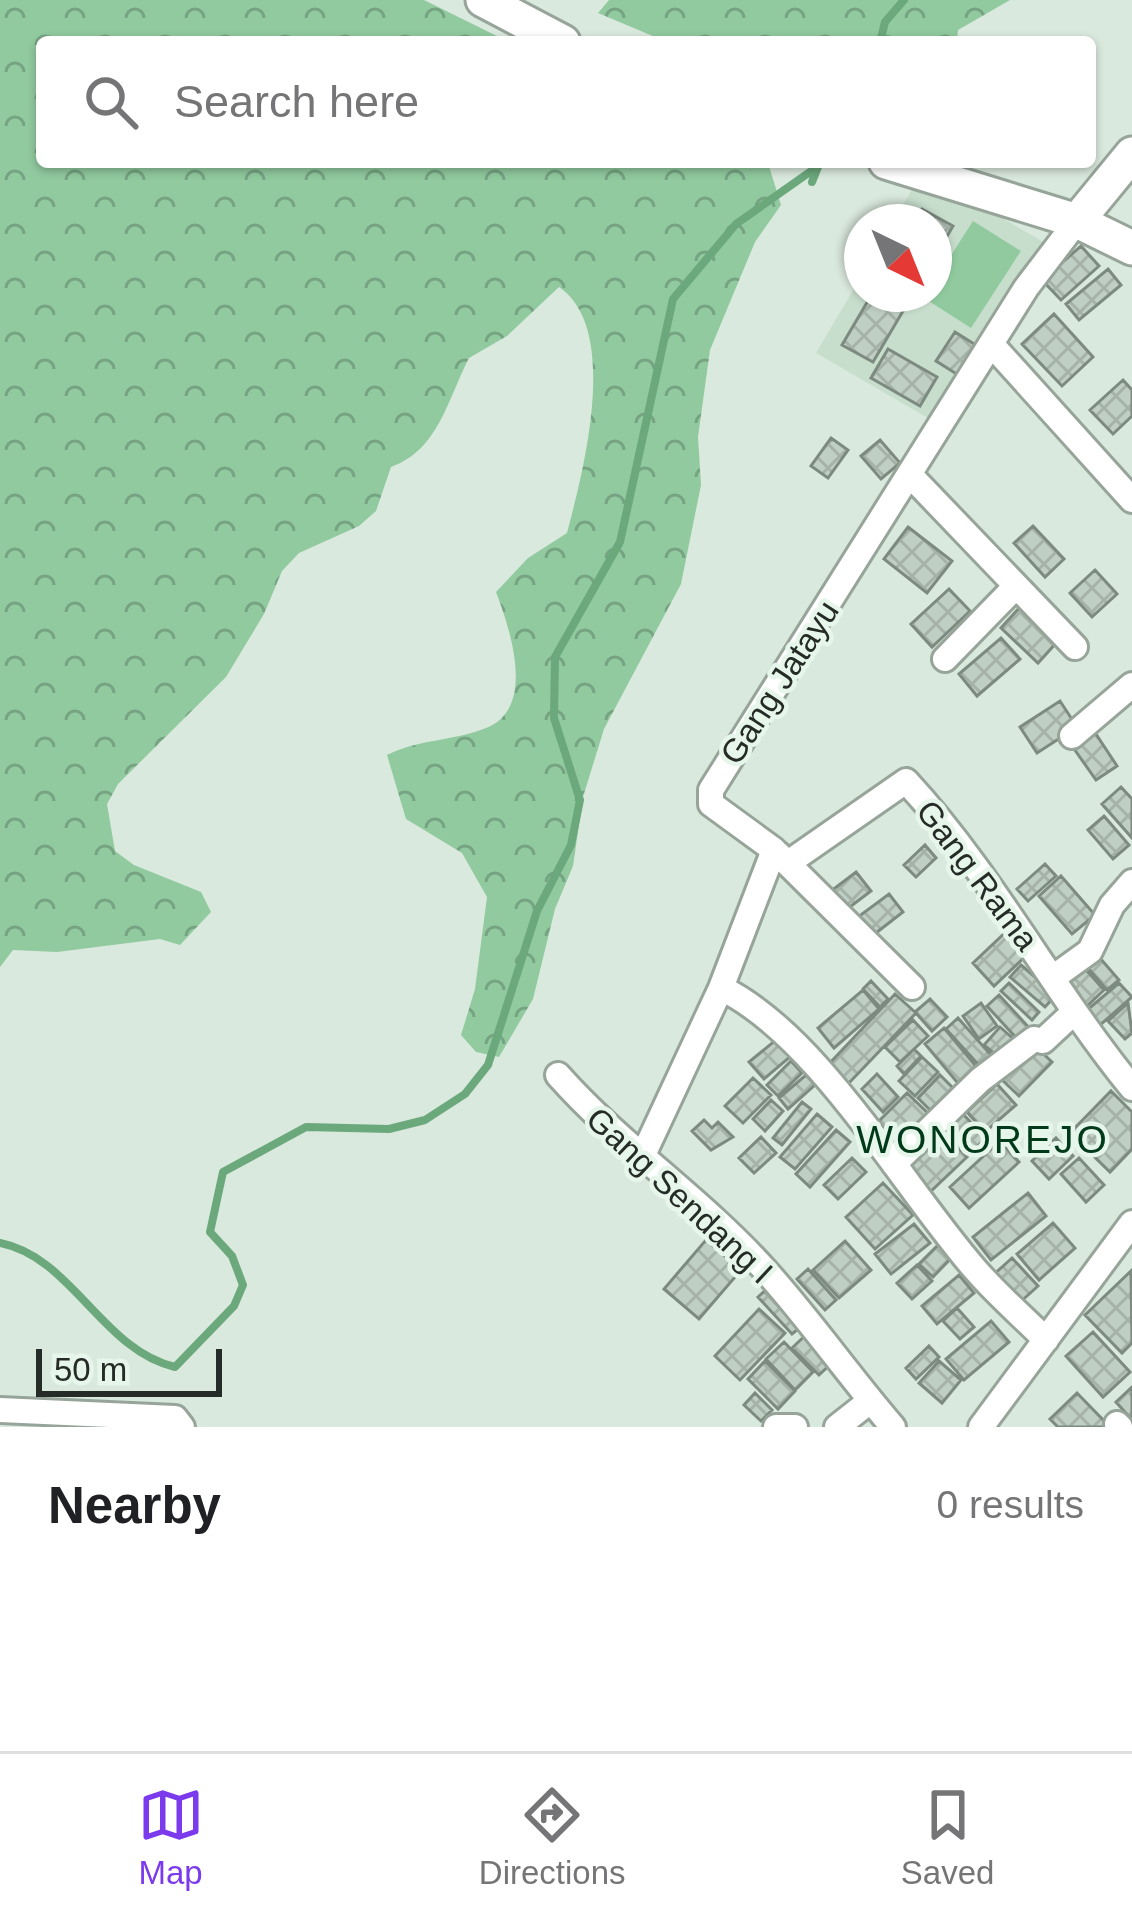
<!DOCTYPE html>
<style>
body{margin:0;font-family:Helvetica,sans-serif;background:#f2f2f2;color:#202124}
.compass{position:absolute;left:844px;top:204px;width:108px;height:108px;border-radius:50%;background:#fff;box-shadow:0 3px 9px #0004;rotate:137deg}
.scale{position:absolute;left:36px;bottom:30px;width:186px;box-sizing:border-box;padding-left:12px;border:6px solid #252b27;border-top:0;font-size:33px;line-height:42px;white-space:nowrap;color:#252b27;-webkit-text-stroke:9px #e7f6ea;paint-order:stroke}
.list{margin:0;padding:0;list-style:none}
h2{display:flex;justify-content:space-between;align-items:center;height:156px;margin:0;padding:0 48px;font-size:51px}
h2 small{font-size:39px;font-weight:400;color:#757577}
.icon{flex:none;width:66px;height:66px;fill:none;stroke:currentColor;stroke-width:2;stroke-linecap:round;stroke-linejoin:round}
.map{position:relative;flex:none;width:1132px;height:1427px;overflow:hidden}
.search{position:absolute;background:#fff;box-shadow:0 3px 9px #0004;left:36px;right:36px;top:36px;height:132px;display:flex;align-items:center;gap:30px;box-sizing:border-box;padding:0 42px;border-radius:12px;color:#757577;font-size:45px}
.sheet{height:324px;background:#fff}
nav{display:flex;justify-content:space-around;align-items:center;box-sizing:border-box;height:168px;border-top:3px solid #e0e0e0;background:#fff;font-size:33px;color:#757577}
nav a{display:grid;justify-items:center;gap:6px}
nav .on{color:#7c3aed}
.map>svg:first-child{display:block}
.built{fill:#c8decd}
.forest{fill:url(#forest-crowns)}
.pitch{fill:#91ca9f}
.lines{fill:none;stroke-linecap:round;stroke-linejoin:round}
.stream{stroke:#6ba87c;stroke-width:8}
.building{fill:url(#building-cross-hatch);stroke:#7c8a7f;stroke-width:3}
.street-casing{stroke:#96a499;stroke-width:30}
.secondary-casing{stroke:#96a499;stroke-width:39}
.street{stroke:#fff;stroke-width:24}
.secondary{stroke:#fff;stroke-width:33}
.labels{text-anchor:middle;stroke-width:9;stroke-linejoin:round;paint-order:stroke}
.street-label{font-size:33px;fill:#252b27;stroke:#e7f6ea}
.quarter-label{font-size:39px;letter-spacing:3px;fill:#003a1a;stroke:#e7f6ea}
</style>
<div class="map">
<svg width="1132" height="1427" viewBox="0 0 1132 1427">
<defs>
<pattern id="forest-crowns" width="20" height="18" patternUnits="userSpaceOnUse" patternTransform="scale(3)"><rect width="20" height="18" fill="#91ca9f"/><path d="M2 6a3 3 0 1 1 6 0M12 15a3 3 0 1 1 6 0" fill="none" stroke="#76a482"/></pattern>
<pattern id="building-cross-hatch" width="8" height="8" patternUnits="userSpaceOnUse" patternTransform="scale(3)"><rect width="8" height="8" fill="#c0cfc4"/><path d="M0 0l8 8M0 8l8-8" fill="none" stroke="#a5b2a8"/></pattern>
</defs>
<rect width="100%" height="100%" fill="#dae9dd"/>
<!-- built -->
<path class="built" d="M922,172L1047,244L940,425L816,353L862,275V294H934V222H893Z"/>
<!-- forest -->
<path class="forest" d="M0,0H424L509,42H42V162L768,163L781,205L755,242L710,350L698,437L701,485L681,584L604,729L583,797L573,866L555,909L533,999L499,1057L476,1052L461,1035L475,989L487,897L462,853L406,819L387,755C419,739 454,741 486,728C537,708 510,629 496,592L528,558L567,533C583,472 621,329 559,287L507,336L469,358C448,398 439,450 391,467L376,511L359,526L299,553L282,571L264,614L226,677L118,784L107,804L115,851L134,865L201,892L211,912L180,945L160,939L57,952L13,950L0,967Z
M609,0H1010L958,30L957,42H667L598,13Z"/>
<!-- pitch -->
<path class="pitch" d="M973,221L1021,251L971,328L924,298L934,294V282Z"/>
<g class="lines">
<!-- stream -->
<path class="stream" d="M880,42L885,22L904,0
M0,1243C72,1257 102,1350 175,1367L234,1306L243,1285L232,1256L210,1232L223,1172L306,1127L389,1129L425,1120L465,1094L488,1065L537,911L571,845L580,800L554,718L555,657L620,542L673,299L736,224L817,167L812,182L820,162"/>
</g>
<!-- building -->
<path class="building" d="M922,209L953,226L934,258V222H914Z
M1081,246L1099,266L1061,300L1042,280Z
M1108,269L1121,285L1079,320L1066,304Z
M872,294H913L873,362L842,345Z
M1054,314L1093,357L1062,386L1022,344Z
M955,332L982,349L963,378L936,361Z
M888,349L937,377L920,406L871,378Z
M1123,380L1132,390V416L1113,434L1090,410Z
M831,438L848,450L828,478L811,466Z
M880,440L900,463L881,479L861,456Z
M1033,526L1064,559L1045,577L1014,543Z
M908,527L952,561L927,593L884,559Z
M1095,570L1117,594L1092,617L1070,593Z
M949,589L970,611L932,647L911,624Z
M1020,607L1057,642L1038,663L1001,628Z
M1001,638L1020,659L977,696L959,674Z
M1060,701L1077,727L1037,753L1020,727Z
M1094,731L1117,766L1096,780L1072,746Z
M1121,787L1132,799V838L1102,804Z
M1104,816L1129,845L1113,859L1088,830Z
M925,845L936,858L916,877L904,865Z
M1045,864L1056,876L1028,901L1017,889Z
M856,872L871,891L846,910L831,891Z
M1061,876L1095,915L1072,934L1039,896Z
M889,894L903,912L872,936L858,917Z
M1008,930L1029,953L994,986L973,963Z
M1093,950L1119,980L1107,990L1081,960Z
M1079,962L1104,990L1087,1006L1062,977Z
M1021,965L1056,995L1045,1007L1010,977Z
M871,981L888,999L880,1007L863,989Z
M1009,983L1039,1012L1032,1020L1001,991Z
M1119,983L1132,997L1099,1026L1086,1011Z
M863,990L879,1009L834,1048L818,1028Z
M895,994L916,1013L848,1084L828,1065Z
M999,995L1032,1031L1020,1042L987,1006Z
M930,999L947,1017L932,1031L915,1012Z
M981,1003L997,1026L979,1039L963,1016Z
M1128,1003L1132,1033L1125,1039L1108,1021Z
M958,1018L998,1063L986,1073L946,1029Z
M913,1020L928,1036L900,1062L885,1047Z
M1000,1027L1018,1043L1003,1061L984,1045Z
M944,1028L980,1071L961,1087L925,1044Z
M782,1035L797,1051L764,1079L749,1062Z
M1032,1043L1052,1062L1019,1096L1000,1078Z
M914,1049L921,1056L904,1074L897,1066Z
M922,1057L938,1072L915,1096L899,1081Z
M791,1061L802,1073L778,1096L767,1085Z
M877,1074L898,1097L883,1112L862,1089Z
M806,1075L815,1085L788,1109L779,1098Z
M940,1075L958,1093L935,1115L918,1098Z
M753,1078L771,1095L743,1123L725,1106Z
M997,1084L1016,1105L985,1132L967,1112Z
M1111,1091L1132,1112V1149L1110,1172L1070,1133Z
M907,1093L933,1118L898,1153L872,1128Z
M771,1100L783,1111L765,1131L753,1119Z
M802,1102L811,1109L782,1145L773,1138Z
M958,1109L986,1138L967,1156L939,1126Z
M817,1114L832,1127L795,1169L780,1157Z
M704,1120L712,1128L718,1122L733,1137L711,1150L692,1131Z
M938,1126L967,1157L930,1192L901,1161Z
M836,1130L850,1142L810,1187L796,1174Z
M761,1137L776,1153L754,1173L739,1158Z
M1056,1138L1073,1156L1049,1179L1032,1161Z
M1000,1141L1019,1162L969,1208L950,1187Z
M852,1158L866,1172L838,1199L824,1185Z
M1079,1158L1104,1185L1086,1202L1061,1174Z
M883,1183L913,1215L875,1249L846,1217Z
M1028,1193L1046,1216L991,1260L973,1237Z
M1053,1223L1075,1248L1039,1280L1017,1254Z
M914,1224L930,1243L891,1274L875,1254Z
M706,1240L741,1270L699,1319L664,1289Z
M943,1240L956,1253L933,1277L919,1264Z
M845,1241L871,1270L839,1298L813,1270Z
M1012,1258L1038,1286L1017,1305L991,1277Z
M917,1265L932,1281L912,1299L897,1283Z
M808,1269L836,1300L825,1310L797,1279Z
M1131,1271L1132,1343L1122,1353L1085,1315Z
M959,1275L974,1293L937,1324L922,1306Z
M768,1288L803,1325L792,1334L758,1297Z
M957,1308L974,1327L960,1339L943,1321Z
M759,1309L785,1333L740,1380L715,1356Z
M991,1321L1009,1342L964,1380L946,1359Z
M809,1332L836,1359L819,1375L792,1348Z
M1093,1332L1130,1372L1103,1397L1066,1356Z
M784,1342L813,1372L795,1390L766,1359Z
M929,1346L939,1357L916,1379L906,1368Z
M765,1361L795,1391L778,1409L748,1379Z
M939,1361L961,1380L942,1403L919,1383Z
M1132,1387V1420L1116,1402Z
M755,1393L772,1410L761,1421L744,1405Z
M1077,1393L1110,1427H1058L1050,1419Z"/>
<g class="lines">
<!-- street casing -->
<g class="street-casing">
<path id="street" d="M993,346L1132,500
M911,476L1075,647
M945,659L1016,586
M1072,736L1132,685
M777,853L912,987
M788,863L906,781C993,875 1052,990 1132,1088
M1054,977L1090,951L1112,905L1132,882
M721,988C818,1035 901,1184 974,1268C996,1294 1022,1316 1046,1340
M558,1075C621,1146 700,1198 765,1270C810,1320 849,1376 893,1427
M644,1153L721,988L774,850L711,804V790L1026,288L1077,221
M894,1164L980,1080L1034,1039L1043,1041L1072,1014
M0,1410L175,1418L182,1427
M1117,1424L1120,1427
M776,1427H795
M837,1427L870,1401
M981,1427L1132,1223"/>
</g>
<!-- secondary casing -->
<g class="secondary-casing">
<path id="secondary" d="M483,0L563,42
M886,162L1077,221L1132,248
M1077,221L1132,154"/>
</g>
<!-- street -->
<use href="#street" class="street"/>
<!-- secondary -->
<use href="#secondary" class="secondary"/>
</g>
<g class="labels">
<!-- street labels -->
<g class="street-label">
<text transform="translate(779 682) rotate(-57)" y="12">Gang Jatayu</text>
<text transform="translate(978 875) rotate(53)" y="12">Gang Rama</text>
<text transform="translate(680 1195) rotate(43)" y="12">Gang Sendang I</text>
</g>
<!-- quarter labels -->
<g class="quarter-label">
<text x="983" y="1153">WONOREJO</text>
</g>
</g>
</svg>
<svg class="compass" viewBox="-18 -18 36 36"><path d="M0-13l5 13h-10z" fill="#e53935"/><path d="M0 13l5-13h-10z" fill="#757577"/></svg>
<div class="scale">50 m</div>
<div class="search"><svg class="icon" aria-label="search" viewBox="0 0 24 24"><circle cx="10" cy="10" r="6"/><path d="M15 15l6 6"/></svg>Search here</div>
</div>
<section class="sheet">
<h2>Nearby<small>0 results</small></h2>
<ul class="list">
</ul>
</section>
<nav>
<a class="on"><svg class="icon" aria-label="map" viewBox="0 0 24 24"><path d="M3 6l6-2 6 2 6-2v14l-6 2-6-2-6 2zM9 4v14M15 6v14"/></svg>Map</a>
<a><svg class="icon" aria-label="directions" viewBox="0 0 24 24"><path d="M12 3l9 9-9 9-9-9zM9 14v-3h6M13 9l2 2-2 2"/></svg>Directions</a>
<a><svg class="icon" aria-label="saved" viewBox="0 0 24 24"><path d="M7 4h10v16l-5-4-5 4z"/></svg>Saved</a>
</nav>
